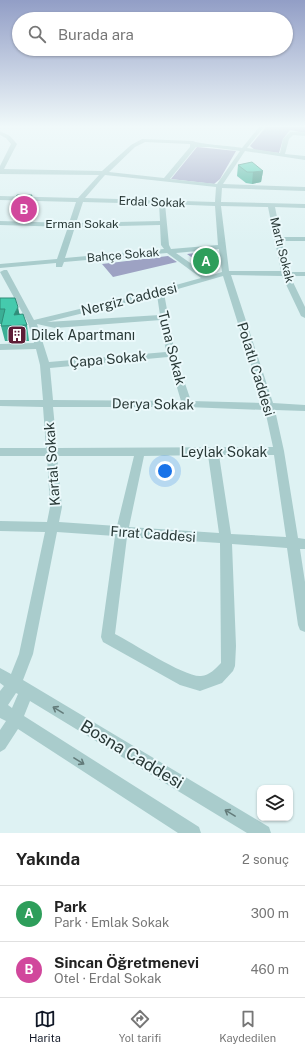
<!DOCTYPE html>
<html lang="tr">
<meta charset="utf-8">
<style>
body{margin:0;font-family:"Public Sans",sans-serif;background:#f2f2f2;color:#222}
.controls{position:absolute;right:12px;bottom:12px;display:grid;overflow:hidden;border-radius:8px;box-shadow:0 1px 3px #0004}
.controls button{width:36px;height:36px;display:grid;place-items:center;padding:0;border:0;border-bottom:1px solid #e0e0e0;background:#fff;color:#222;font:20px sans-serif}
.you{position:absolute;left:165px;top:471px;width:14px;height:14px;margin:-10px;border:3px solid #fff;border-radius:50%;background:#1a73e8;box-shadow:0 0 0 6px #1a73e833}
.badge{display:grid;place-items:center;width:26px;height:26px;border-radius:50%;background:#111827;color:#fff;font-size:13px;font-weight:700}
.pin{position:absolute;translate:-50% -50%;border:2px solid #fff;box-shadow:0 1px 4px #0006}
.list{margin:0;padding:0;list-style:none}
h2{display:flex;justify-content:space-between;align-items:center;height:52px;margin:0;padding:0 16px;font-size:17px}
h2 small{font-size:13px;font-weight:400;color:#767676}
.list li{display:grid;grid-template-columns:26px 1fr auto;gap:12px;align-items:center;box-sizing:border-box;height:56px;padding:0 16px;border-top:1px solid #e0e0e0}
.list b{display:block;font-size:15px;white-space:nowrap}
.list p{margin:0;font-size:13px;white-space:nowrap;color:#767676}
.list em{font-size:13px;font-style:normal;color:#767676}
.icon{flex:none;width:22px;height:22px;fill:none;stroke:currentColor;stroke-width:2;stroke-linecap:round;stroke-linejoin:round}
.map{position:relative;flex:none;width:305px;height:833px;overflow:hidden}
.search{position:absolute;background:#fff;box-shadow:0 1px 3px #0004;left:12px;right:12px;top:12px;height:44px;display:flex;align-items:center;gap:10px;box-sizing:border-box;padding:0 14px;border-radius:22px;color:#767676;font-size:15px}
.sheet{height:164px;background:#fff}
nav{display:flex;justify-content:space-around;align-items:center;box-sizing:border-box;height:56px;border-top:1px solid #e0e0e0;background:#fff;font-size:11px;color:#767676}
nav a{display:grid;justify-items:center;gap:2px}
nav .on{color:#111827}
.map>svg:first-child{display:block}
.green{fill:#9da2c3}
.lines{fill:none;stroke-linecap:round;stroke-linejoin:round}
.minor{fill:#a9cccc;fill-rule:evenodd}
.wall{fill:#3bae95}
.shaded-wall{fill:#308d79}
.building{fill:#45caad;stroke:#308d79}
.oneway{stroke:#637b7a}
.labels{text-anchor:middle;stroke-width:4;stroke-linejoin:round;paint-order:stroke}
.far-street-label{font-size:12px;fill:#293937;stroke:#ebf9fb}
.street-label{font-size:14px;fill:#293937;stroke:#ebf9fb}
.poi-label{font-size:14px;fill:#293937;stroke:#ebf9fb;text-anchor:start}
.near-street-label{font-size:17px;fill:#293937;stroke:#ebf9fb}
</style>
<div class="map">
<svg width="305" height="833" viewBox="0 0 305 833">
<rect width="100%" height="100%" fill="#def2f3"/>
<!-- green -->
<path class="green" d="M266,127H305V133L290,130L283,139L279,153L255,150L250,146Z
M197,147L236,151L220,179L214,184L171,179Z
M214,251L218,267L214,271L212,272L187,254Z
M168,256L177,262L113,277L102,264Z"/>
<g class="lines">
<!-- minor -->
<path class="minor" d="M259,127H264L247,148L280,153L283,139L290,132H305V136L293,135L289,139L285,154L305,156V160L245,151L223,184L305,187V191L222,188L221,202L305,204V208L275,207L281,237H305V241H282L288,272H305V276H290L305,307V318L301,316L282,276L231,275L273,403L305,405V411L275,410L284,451L298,538L305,539V549H300L305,582V632L300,630L298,625L287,548L232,544L236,646L235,666L233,671L222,683L200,691L180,685L103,642L101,637L115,536L57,532L33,654L23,680L269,827L271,833H247L30,701L24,716L199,827L201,833H178L18,729L5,749L0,752V730L6,721L0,718V691L4,686L0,683V668L11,674L19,654L45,532L0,531V521L47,522L50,507L47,456H0V448H46L43,407L0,406V400H43L40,365L36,349L0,350V344L34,343L28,323L0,272L4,270H7L34,320L158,290L201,278L167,253L64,262L62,267H56V263L0,268V264L57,259L68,227L0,225V221L69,223L76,202L0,200V196L78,198L99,175L0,174V166L11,144L6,138L0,135V131L10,136L17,144L4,169L102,171L131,145L142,139L193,141C197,144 233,146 242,148ZM145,142L190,144V147L164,178L109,172L135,147ZM196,147H210L240,151L217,184L170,179ZM105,175L216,187L215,202L85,198ZM83,202L159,204L160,221L76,223ZM165,204L215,206L218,245L171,249L169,245ZM221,206L268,207L281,271H229ZM160,225L161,245L164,249L65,258L75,227ZM219,249L222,272L209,276L176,253ZM223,276L263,403L191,401L175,354L164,293ZM157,295L160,315L47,322ZM161,320L166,352L49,362L37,324L55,328ZM168,357L181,401L53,400L50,368ZM53,407H187L265,410L273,447L57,448ZM208,455L219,533L129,527L144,456ZM219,455H274L286,537L231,534ZM57,456H134L117,526L59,522L62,507ZM127,537L220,543L221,663C215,669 210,675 201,676C186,678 131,642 115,634ZM16,693L18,694L12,708L8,705Z"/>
</g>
<!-- wall -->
<path class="wall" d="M238,165L263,171L261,182L252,184L246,183L237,176Z
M32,195L33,204L29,215L14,214L12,205Z
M0,298L20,314L27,325L29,341H5L1,326L2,324H0Z"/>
<!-- shaded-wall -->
<path class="shaded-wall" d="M263,171L261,182L252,184L253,172Z
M32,195L33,204L29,215L27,206Z
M18,307L21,322L14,315Z"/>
<!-- building -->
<path class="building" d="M252,162L263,171L253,172H247L238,165Z
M17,195H32L27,206L12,205Z
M0,298H15L18,307L14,315L23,314L27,325L1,326L5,309H0Z"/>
<!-- one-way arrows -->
<defs><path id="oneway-shaft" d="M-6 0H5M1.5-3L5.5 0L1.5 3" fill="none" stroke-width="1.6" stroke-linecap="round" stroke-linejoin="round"/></defs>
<g class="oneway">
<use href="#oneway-shaft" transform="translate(58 710) rotate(-149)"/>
<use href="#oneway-shaft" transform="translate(79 761) rotate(32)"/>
<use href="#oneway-shaft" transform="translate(230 813) rotate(-149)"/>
</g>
<!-- sky -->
<linearGradient id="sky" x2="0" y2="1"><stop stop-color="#929ec6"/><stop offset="0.52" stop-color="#f0f9fa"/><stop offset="1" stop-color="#f0f9fa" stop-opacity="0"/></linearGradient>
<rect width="305" height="243" fill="url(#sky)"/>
<!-- icons -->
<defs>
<g id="building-square" transform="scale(1)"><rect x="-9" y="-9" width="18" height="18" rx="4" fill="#5d1d36" stroke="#ebf9fb"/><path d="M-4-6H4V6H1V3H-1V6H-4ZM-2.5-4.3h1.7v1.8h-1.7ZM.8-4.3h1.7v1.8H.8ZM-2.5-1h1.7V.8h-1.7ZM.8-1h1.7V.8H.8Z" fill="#fff"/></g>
</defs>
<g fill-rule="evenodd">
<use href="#building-square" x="17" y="335"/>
</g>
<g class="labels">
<!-- far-street labels -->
<g class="far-street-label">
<text transform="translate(152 202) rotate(2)" y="4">Erdal Sokak</text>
<text x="82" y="228">Erman Sokak</text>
<text transform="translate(282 250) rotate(76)" y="4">Martı Sokak</text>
<text transform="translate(123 255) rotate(-5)" y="4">Bahçe Sokak</text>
</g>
<!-- street labels -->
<g class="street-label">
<text transform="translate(129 299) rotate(-14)" y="5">Nergiz Caddesi</text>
<text transform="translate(172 348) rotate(76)" y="5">Tuna Sokak</text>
<text transform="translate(108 359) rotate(-5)" y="5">Çapa Sokak</text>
<text transform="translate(256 369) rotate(73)" y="5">Polatlı Caddesi</text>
<text transform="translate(153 404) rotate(1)" y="5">Derya Sokak</text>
<text x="224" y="457">Leylak Sokak</text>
<text transform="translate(52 464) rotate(-94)" y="5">Kartal Sokak</text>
<text transform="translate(153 534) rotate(4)" y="5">Fırat Caddesi</text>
</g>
<!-- poi labels -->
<g class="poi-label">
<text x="31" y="340">Dilek Apartmanı</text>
</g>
<!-- near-street labels -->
<g class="near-street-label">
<text transform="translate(132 754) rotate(31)" y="6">Bosna Caddesi</text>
</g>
</g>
</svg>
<div class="controls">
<button><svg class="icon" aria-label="layers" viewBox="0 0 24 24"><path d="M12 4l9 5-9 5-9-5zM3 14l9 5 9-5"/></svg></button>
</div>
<div class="you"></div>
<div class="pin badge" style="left:206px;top:261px;background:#2e9e5b">A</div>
<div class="pin badge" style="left:24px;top:209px;background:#d1479c">B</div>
<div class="search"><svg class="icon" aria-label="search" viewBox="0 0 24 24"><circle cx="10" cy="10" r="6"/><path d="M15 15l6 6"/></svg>Burada ara</div>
</div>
<section class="sheet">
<h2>Yakında<small>2 sonuç</small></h2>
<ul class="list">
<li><span class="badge" style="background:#2e9e5b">A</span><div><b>Park</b><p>Park · Emlak Sokak</p></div><em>300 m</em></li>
<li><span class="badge" style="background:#d1479c">B</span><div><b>Sincan Öğretmenevi</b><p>Otel · Erdal Sokak</p></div><em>460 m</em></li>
</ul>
</section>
<nav>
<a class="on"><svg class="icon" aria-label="map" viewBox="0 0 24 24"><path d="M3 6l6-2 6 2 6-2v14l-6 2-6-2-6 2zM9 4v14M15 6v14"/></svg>Harita</a>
<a><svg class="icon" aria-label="directions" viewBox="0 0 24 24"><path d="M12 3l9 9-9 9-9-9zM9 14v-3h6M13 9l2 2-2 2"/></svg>Yol tarifi</a>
<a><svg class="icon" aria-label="saved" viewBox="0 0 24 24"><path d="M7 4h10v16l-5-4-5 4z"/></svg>Kaydedilen</a>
</nav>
